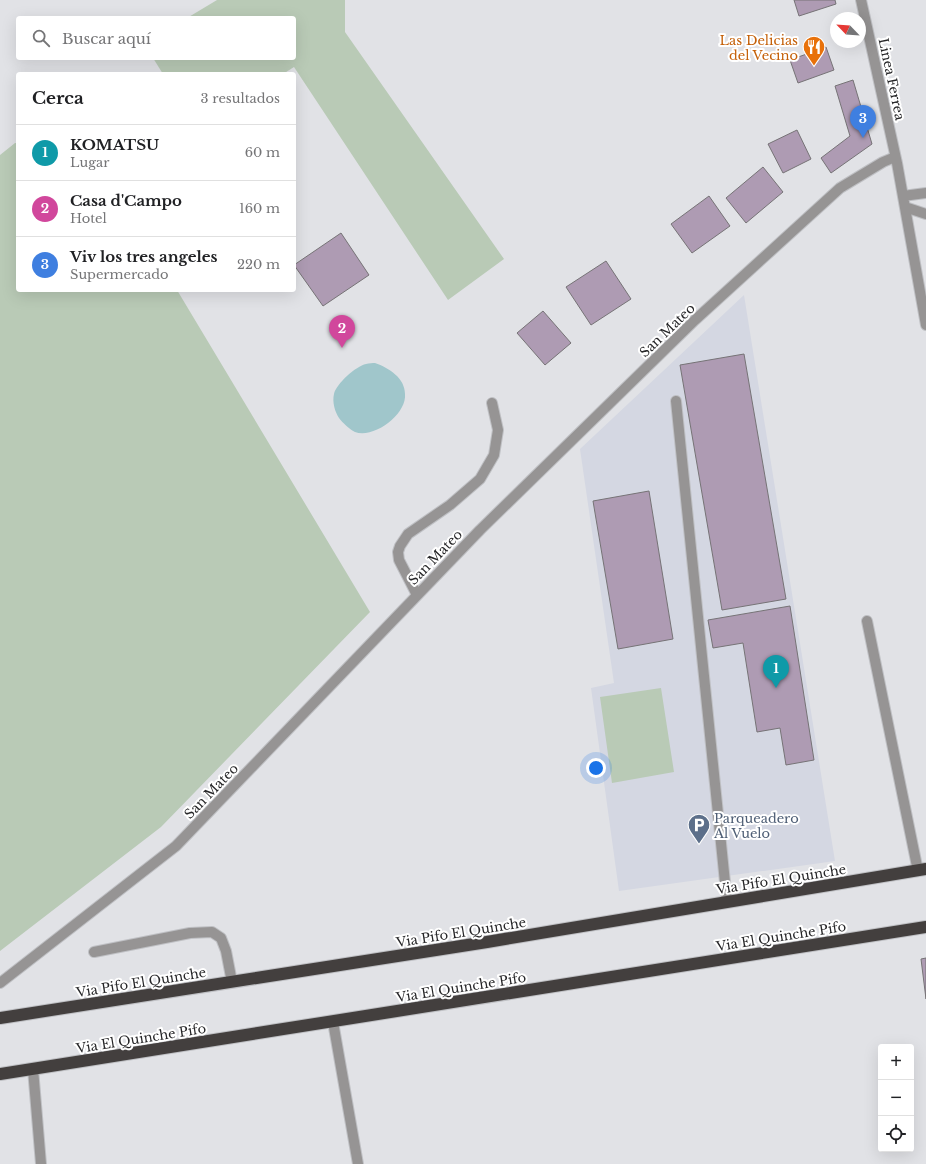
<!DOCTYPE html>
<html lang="es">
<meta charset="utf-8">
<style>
body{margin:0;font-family:"Libre Baskerville",serif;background:#f6f6f6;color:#202124}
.controls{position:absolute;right:12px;bottom:12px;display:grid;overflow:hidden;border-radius:4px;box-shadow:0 4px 16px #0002}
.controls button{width:36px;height:36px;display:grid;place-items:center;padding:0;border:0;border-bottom:1px solid #e0e0e0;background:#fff;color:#202124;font:20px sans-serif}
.compass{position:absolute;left:830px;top:12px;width:36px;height:36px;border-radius:50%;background:#fff;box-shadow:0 4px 16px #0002;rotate:295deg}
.you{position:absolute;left:596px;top:768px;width:14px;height:14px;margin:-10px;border:3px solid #fff;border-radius:50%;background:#1a73e8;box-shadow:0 0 0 6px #1a73e833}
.badge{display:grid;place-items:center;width:26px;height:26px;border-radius:50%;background:#0b8043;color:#fff;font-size:13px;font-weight:700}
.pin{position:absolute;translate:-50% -33px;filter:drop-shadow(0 1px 2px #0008)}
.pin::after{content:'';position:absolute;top:21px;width:14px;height:12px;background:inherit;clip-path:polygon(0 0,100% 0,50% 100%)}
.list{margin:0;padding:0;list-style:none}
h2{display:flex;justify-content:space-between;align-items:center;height:52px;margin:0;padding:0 16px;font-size:17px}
h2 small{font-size:13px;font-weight:400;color:#757577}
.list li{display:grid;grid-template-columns:26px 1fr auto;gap:12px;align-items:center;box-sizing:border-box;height:56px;padding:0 16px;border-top:1px solid #e0e0e0}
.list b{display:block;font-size:15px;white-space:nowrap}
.list p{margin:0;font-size:13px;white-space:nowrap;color:#757577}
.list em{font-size:13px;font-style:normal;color:#757577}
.icon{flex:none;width:22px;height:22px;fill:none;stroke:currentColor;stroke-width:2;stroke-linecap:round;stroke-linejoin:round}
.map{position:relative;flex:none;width:926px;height:1164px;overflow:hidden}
.search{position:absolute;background:#fff;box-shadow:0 4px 16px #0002;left:16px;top:16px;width:280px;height:44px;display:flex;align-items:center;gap:10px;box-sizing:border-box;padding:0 14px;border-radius:4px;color:#757577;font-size:15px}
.panel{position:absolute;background:#fff;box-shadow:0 4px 16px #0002;left:16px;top:72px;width:280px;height:220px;border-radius:4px}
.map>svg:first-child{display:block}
.built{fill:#d4d7e2}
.green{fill:#b9cab6}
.water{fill:#a0c6cb}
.building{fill:#ae9bb3;stroke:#767376}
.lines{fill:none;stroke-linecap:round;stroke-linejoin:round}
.minor-casing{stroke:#bfc0c4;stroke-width:12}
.highway-casing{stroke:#bfc0c4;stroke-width:14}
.minor{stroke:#969494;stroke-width:10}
.highway{stroke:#433f3e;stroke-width:12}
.labels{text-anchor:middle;stroke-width:4;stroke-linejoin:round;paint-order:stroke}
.food-label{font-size:13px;fill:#c56008;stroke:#fff;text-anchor:end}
.street-label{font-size:13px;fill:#262628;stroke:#fff}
.service-label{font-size:13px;fill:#4e5e75;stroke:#fff;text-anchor:start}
</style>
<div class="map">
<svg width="926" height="1164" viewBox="0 0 926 1164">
<rect width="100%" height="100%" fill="#e1e2e6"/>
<!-- built -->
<path class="built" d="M744,295L835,861L619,891L591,688L614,683L580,449Z"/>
<!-- green -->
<path class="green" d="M217,0H345V32L504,259L448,300L294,67L283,74H163L153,58H294V18H187Z
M15,143H18V290H177L370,612L161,827L0,951V155Z
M661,688L674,772L612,783L600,697Z"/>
<!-- water -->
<path class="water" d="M375,363C389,368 405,378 405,394C407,414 374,439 355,432C349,429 343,423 339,418C335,412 332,402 334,394C336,384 356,366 366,364C369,363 373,363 375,363Z"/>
<!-- building -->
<path class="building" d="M794,0H835L836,4L799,16Z
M826,47L834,70L798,83L790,60Z
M853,80L872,144L831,173L821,158L850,136L835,86Z
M797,130L811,159L783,173L768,144Z
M763,167L783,192L746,223L726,198Z
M709,196L730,226L692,253L671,224Z
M341,233L369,275L323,306L294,265Z
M606,261L631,299L591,325L566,287Z
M543,311L571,343L545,365L517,333Z
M744,354L786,599L722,610L680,365Z
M649,491L673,639L618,649L593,501Z
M790,606L814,760L786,765L780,728L757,732L743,643L713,648L708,620Z
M926,958V999L921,959Z"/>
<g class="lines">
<!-- minor casing -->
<g class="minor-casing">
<path id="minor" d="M861,0L897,163L926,325
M903,196L926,193
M905,207L926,214
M676,401L727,902
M417,595L399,560L398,552L400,546L408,534L450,505L480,479L494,455L498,430L492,403
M867,621L918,871
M94,952L190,933L212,932L221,938L226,951L232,982
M0,983L176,846L480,530L695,320L840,188L883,162L895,157
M333,1022L358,1164
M33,1069L41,1164"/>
</g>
<!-- highway casing -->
<g class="highway-casing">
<path id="highway" d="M0,1018L487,942L926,869
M0,1074L926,927"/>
</g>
<!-- minor -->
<use href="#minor" class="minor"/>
<!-- highway -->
<use href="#highway" class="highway"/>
</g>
<!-- icons -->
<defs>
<g id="restaurant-pin" transform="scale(1.15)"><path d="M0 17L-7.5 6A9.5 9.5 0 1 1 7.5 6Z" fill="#e8710a" stroke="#fff"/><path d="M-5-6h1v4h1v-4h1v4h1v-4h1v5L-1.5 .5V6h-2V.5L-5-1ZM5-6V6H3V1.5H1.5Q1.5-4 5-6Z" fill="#fff"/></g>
<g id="parking-pin" transform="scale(1.15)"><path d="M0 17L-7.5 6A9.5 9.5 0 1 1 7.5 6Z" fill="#5c6f8a" stroke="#fff"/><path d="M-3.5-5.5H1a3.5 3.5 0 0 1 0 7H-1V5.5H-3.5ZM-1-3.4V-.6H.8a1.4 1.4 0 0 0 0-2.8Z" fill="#fff"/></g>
</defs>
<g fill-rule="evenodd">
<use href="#restaurant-pin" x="814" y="47"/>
<use href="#parking-pin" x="699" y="825"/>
</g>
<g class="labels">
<!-- food labels -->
<g class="food-label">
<text x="798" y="45">Las Delicias<tspan x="798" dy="15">del Vecino</tspan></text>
</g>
<!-- street labels -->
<g class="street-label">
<text transform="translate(892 79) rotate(78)" y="5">Linea Ferrea</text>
<text transform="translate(667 330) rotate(-44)" y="5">San Mateo</text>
<text transform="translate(435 557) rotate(-46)" y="5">San Mateo</text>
<text transform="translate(211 791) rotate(-46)" y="5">San Mateo</text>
<text transform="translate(781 879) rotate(-9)" y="5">Via Pifo El Quinche</text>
<text transform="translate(461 932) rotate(-9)" y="5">Via Pifo El Quinche</text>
<text transform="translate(781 936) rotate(-9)" y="5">Via El Quinche Pifo</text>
<text transform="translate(141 982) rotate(-9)" y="5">Via Pifo El Quinche</text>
<text transform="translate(461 987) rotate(-9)" y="5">Via El Quinche Pifo</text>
<text transform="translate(141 1038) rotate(-9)" y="5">Via El Quinche Pifo</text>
</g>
<!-- service labels -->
<g class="service-label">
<text x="714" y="823">Parqueadero<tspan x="714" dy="15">Al Vuelo</tspan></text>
</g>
</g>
</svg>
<div class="controls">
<button>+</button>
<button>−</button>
<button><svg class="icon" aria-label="locate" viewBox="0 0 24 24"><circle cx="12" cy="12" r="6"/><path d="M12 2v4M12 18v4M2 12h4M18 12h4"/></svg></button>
</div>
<svg class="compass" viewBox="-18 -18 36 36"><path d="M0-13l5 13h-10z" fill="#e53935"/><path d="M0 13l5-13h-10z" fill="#757577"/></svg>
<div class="you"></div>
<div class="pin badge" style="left:776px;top:688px;background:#0f9aa8">1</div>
<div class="pin badge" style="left:342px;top:348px;background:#d1479c">2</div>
<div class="pin badge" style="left:863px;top:138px;background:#3f7fe0">3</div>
<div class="search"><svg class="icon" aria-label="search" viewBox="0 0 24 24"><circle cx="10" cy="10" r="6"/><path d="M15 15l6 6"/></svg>Buscar aquí</div>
<section class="panel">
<h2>Cerca<small>3 resultados</small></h2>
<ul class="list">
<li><span class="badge" style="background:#0f9aa8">1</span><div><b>KOMATSU</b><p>Lugar</p></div><em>60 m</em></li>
<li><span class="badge" style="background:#d1479c">2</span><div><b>Casa d'Campo</b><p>Hotel</p></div><em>160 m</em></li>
<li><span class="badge" style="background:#3f7fe0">3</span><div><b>Viv los tres angeles</b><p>Supermercado</p></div><em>220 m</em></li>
</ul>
</section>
</div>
